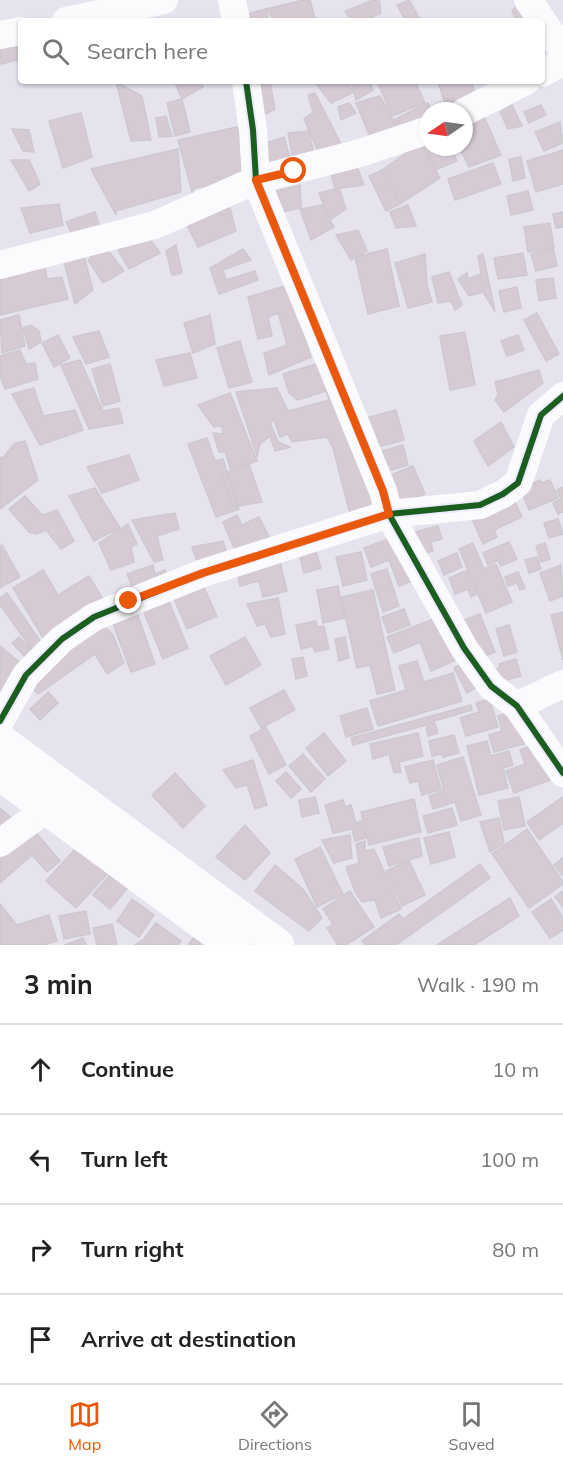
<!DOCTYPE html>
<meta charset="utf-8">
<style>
body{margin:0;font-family:Mulish,sans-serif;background:#f2f2f2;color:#222}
.compass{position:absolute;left:419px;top:102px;width:54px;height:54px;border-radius:50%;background:#fff;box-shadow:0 2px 4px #0004;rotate:257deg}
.stop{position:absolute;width:18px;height:18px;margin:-14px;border:4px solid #ea580c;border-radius:50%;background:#fff}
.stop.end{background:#ea580c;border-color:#fff;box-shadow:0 2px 6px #0008}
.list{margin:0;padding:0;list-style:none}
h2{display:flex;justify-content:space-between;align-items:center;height:78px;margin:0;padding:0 24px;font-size:26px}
h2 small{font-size:20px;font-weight:400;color:#767676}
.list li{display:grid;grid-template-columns:39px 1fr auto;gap:18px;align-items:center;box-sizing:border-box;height:90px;padding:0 24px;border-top:2px solid #e0e0e0}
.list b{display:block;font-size:22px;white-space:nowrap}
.list em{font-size:20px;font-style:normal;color:#767676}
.icon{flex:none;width:33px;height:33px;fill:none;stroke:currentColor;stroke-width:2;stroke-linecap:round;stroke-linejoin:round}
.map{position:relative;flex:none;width:563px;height:945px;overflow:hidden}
.search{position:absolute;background:#fff;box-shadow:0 2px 4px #0004;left:18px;right:18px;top:18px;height:66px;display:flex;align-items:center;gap:15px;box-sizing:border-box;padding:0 21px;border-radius:6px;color:#767676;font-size:22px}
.sheet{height:438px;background:#fff}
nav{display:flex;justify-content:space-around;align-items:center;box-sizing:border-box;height:84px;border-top:2px solid #e0e0e0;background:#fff;font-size:16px;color:#767676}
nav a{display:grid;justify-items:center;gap:3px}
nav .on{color:#ea580c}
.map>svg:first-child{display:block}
.building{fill:#d6cbd5;stroke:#cec8cf;stroke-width:1.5}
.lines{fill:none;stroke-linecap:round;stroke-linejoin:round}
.minor{stroke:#fbfbfd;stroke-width:28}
.secondary{stroke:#fbfbfd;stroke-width:33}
.cycleway-casing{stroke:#efebff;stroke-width:10}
.cycleway{stroke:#1b5e20;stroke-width:6}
.route{stroke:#ea580c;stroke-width:8}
</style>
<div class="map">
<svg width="563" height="945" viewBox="0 0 563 945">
<rect width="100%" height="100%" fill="#e6e3ef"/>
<!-- building -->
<path class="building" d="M303,0H310L316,21H275L266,9Z
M373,0H379L381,13L363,21H351L345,11Z
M409,0L421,21H406L397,5Z
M521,0L534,21H517L512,11Z
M266,9L268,21H236L235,17Z
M21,31V59L1,64L0,35Z
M174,81H200L203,87L182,99Z
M314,81H346L354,92L331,103Z
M356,81H369L373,90L356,100L352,84Z
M377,81H415L425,103L392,116Z
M471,81L477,97L447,109L438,82Z
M116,82L142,96L151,140L131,141Z
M270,82L275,109L252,121L247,89Z
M315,93L345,152L321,159L304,119L313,112L308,95Z
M380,96L402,136L373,144L356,103Z
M182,99L190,132L175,136L167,103Z
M349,103L356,113L341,120L338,107Z
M428,103L432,111H428V128L402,136L393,120Z
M512,105L522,126L508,129L500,112Z
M541,105L546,115L529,123L524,112Z
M482,112L501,155L469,167L459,147H464V122Z
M81,113L92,157L63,168L49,121Z
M166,116L172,136L159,137L156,118Z
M560,122L563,143L544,151L535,132Z
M237,127L251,177L195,188L192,192L178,140Z
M12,129L29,130L34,152L23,151Z
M308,131L316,160L294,164L288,133Z
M284,137L294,171L263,178L255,147Z
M428,140V147H451L457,161L437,169L421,143Z
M420,143L440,178L400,204L382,170Z
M178,149L181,192L116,211V215L91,169Z
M563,150V184L536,192L527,161Z
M521,157L525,178L513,181L509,159Z
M354,159L364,185L335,189L328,164Z
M11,160H29L40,184L29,191Z
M493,163L501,184L455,200L448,179Z
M382,170L400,204L386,211L369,176Z
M300,185L301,208L262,216L257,196Z
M339,188L346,209L330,220L319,193Z
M528,191L533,210L511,215L507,196Z
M59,204L63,225L30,233L21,208Z
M322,205L334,227L311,240L300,209Z
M408,205L416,226L396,228L390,212Z
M230,208L236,231L198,247L185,221Z
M95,212L101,229L74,238L66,222Z
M563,212V227L556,228L553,214Z
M550,223L554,248L528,252L524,227Z
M358,230L367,251L351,260L336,235Z
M148,236L160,253L129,269L118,250Z
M103,244L124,271L103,283L88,260Z
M176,245L182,273L172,275L166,251Z
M553,248L557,266L536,271L531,254Z
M243,249L251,260L223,270L226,280L255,271L258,280L219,294L210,268Z
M387,249L399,306L368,314L355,257Z
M523,253L527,275L498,279L494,258Z
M425,254L427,286L432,302L408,308L395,263Z
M483,254L495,311L483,292L469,296L458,279L467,273L468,279L481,274L478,256Z
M84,256L93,290L75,304L64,262Z
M0,266H45L47,279L62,277L68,299L0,315Z
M449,272L462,305L455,310L451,301L438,303L432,277Z
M553,278L556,298L539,301L536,280Z
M288,285L311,357L269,375L264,353L287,345L278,313L268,317L272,336L258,339L248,297Z
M517,287L521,308L504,312L499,291Z
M537,313L559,354L546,361L524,320Z
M19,315L25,346L2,353L0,320Z
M210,315L215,344L193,353L184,323Z
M31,325L39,331L41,342L29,349L23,328Z
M99,331L109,357L86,364L73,337Z
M465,332L475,385L450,390L440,336Z
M58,335L70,358L54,367L42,343Z
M518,335L524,350L507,356L501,341Z
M240,341L252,382L229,388L217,348Z
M20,350L26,364L35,363L38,379L5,389L0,375V356Z
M190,353L197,378L164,386L156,360Z
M335,358L375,512L351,518L333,448L327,437L292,442L288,434L280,437L274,420L270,422L278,442L290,447L275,451L270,436L260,444L257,456L236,392L277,388L288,411L329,400L326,391L298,400L289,393L283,374Z
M80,360L103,411L119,408L123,423L89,429L61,365Z
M110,364L120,401L103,406L92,369Z
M539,370L543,383L504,412L495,400L498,394L495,382Z
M34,388L43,416L75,410L83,430L40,445L12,394Z
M230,393L257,461L231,471L225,452H219L213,433L223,434L222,426L214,427L198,405Z
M396,410L404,440L367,450L359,420Z
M501,422L514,447L488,466L474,441Z
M207,438L215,461L223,459L239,509L216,517L188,444Z
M25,441L38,480L0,509V457L3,458L14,444Z
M403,445L408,465L388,471L382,451Z
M129,455L139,480L102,493L87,467Z
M249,465L262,502L233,507L221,474Z
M413,466L425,494L394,506L383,478Z
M540,480L541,483L550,480L558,498L529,510L520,489Z
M563,487V512L558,514L553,503L561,499L557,490Z
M95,488L120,528L94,541L69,496Z
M25,496L42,515L57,510L74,541L61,549L46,530L37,534L29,532L9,509Z
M513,498L522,517L494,530L497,537L483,544L471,517Z
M175,513L179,529L157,536L163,560L154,562L132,520Z
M237,515L242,525L259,517L273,545L237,555L223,522Z
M558,519L563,534L549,538L544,523Z
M128,524L137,544L131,547L134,562L111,570L99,543Z
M438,526L442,539L431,542L433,551L417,555L411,533Z
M399,535L415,580L399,586L389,560L371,567L364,548Z
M223,541L229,560L199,567L192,547Z
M509,542L517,559L501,566L498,560L488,565L483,553Z
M473,543L484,569L496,564L512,602L486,613L459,549Z
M545,543L550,559L541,562L536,546Z
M2,545L20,577L0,588V547Z
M314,545L321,568L304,573L298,549Z
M361,552L367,580L343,586L336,557Z
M457,553L462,567L444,575L438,561Z
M279,557L287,591L263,597L259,581L240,586L236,567Z
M537,557L541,569L529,573L525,560Z
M153,565L155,574L165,570L168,584L135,594L127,574Z
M561,565L563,596L550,601L540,573Z
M387,569L399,606L383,612L371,574Z
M43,570L58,595L89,576L107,606L46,643L13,588Z
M468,570L477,594L471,597L468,589L455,594L449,578Z
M518,572L525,588L520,590L517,583L508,586L505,577Z
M200,579L217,616L187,629L171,592Z
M338,586L345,618L323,623L317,590Z
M373,590L395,690L377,694L370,665L357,668L341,597Z
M7,593L45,648L36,655L0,605V598Z
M166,594L188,648L163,659L141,605Z
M278,598L285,634L271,637L265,624L257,626L247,604Z
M135,607L155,664L131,672L110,616Z
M404,609L410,625L388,633L382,617Z
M563,612V660L551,615Z
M480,614L495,652L477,659L462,621Z
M439,617L456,660L431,671L420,642L394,653L387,637Z
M316,621L317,627L324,626L329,649L315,652L313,646L301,649L296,625Z
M103,625L113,635L124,663L107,674L95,654L38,694L27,683Z
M509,625L517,652L504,656L496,629Z
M19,637L36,655L29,661L12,643Z
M245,637L261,665L226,685L210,656Z
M345,637L349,658L339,661L335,639Z
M0,646L24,666L0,695Z
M303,657L307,676L296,679L292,659Z
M516,659L521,676L493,684L489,671L500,668L499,664Z
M417,661L424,682L453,673L462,701L378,726L370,701L406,690L399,666Z
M465,661L478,686L467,693L454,668Z
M284,690L295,710L261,728L250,708Z
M48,692L58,703L40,720L30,709Z
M490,699L498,727L466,736L460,718L479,712L476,703Z
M471,705L472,710L434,721L438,733L428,736L426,725L353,745L351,738Z
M367,708L373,729L346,737L340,716Z
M514,711L524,744L494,752L489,735L502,731L498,716Z
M266,727L286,765L269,774L250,736Z
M324,733L346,761L328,776L306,748Z
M418,733L423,756L399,762L401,772L394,773L389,754L373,759L370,744Z
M454,735L459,753L443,757L442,754L432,756L429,741Z
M487,741L491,756L509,751L513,765L503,768L508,788L479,795L467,746Z
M536,744L550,780L514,793L506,771L525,764L520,750Z
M303,754L325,779L311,792L289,766Z
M463,757L481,815L461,821L455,802L433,809L429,796L444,791L437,765Z
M253,760L267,805L255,809L247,785L236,788L223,770Z
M433,760L441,790L422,795L418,781L410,783L405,767Z
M286,772L301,789L291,798L276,781Z
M175,773L205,806L183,828L152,795Z
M315,797L319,813L302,817L299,800Z
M519,797L525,826L504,830L498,801Z
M563,797V823L539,840L527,822Z
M414,799L421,832L369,845L361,812Z
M343,800L345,807L351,805L356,823L361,821L366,838L355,841L352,829L333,833L325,805Z
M0,808L15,821L0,837Z
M452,808L457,825L428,833L423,816Z
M499,818L504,843L490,852L480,822Z
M29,824L60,861L47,872L32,855L0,883V848Z
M245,825L270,853L245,880L216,857Z
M527,829L563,882V884L529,908L492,854Z
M449,832L455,857L431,864L424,838Z
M350,835L352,858L334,863L322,840Z
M419,838L422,856L389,866L383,847Z
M365,841V851L374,849L401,909L381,918L375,900L362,902L355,892L346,867L359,863L356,844Z
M77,847L107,874L76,908L46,881Z
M320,847L343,894L317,907L295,859Z
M563,858V876L554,865Z
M409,860L425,895L402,906L386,871Z
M480,864L490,878L396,945H365L362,941L399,914L403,919Z
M275,865L303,889L322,918L309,931L255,891Z
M113,871L130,885L110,909L93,895Z
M350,891L374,927L346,945H338L327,928L333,924L323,909Z
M563,891V907L555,897Z
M510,898L519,916L474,945H437Z
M132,899L154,915L139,937L117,921Z
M551,899L563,918V930L550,938L532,912Z
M0,904L17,925L49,915L57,941L43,945H0Z
M86,911L90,934L64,939L59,916Z
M156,923L181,941L178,945H135L143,940Z
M112,924L117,945H97L93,928Z
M195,936L207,945H188Z
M83,938L86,945H65Z"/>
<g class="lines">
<!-- minor -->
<path class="minor" d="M232,0L236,21
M528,0L563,51
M66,21L164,0
M0,35L21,31
M542,73L563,62
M246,81L253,130L256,180L383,491L389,514L464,648L491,686L517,706L563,773
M464,112L526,81
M0,265L155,225L256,180L360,153L428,130
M517,706L563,684
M0,721L26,675L62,639L94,617L203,573L389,514L480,505L503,494L518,483L541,415L563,396
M0,843L48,808"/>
<!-- secondary -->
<path class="secondary" d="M0,740L278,945
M0,774L232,945"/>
<!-- cycleway casing -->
<g class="cycleway-casing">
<path id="cycleway" d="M246,81L253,130L256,180L383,491L389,514L464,648L491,686L517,706L563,773
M0,721L26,675L62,639L94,617L203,573L389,514L480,505L503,494L518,483L541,415L563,396"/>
</g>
<!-- cycleway -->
<use href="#cycleway" class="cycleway"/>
</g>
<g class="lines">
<!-- route -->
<path class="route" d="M129,601L203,573L389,514L383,491L256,180L294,171"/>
</g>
</svg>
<svg class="compass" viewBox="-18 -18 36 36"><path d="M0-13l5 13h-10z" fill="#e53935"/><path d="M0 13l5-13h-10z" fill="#767676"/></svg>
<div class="stop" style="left:294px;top:171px"></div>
<div class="stop end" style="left:129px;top:601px"></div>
<div class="search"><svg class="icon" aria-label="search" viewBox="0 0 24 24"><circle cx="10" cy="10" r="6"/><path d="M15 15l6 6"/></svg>Search here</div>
</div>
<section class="sheet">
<h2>3 min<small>Walk · 190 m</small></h2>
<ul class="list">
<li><svg class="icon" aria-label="ahead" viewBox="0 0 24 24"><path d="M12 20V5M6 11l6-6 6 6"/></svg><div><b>Continue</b></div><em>10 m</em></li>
<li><svg class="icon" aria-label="left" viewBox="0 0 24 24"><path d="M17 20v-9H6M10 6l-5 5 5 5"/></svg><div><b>Turn left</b></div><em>100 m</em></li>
<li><svg class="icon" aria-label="right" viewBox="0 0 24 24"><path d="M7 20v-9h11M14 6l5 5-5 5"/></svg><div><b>Turn right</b></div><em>80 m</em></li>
<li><svg class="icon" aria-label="arrive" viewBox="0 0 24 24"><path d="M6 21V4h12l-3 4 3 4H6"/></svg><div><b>Arrive at destination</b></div></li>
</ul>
</section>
<nav>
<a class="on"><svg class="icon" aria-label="map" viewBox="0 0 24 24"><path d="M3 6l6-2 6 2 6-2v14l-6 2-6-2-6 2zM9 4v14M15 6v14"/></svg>Map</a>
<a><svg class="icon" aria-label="directions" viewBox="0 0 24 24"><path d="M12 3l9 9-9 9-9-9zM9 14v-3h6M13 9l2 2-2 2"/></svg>Directions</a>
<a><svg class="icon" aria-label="saved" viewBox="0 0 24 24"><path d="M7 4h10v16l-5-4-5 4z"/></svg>Saved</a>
</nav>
